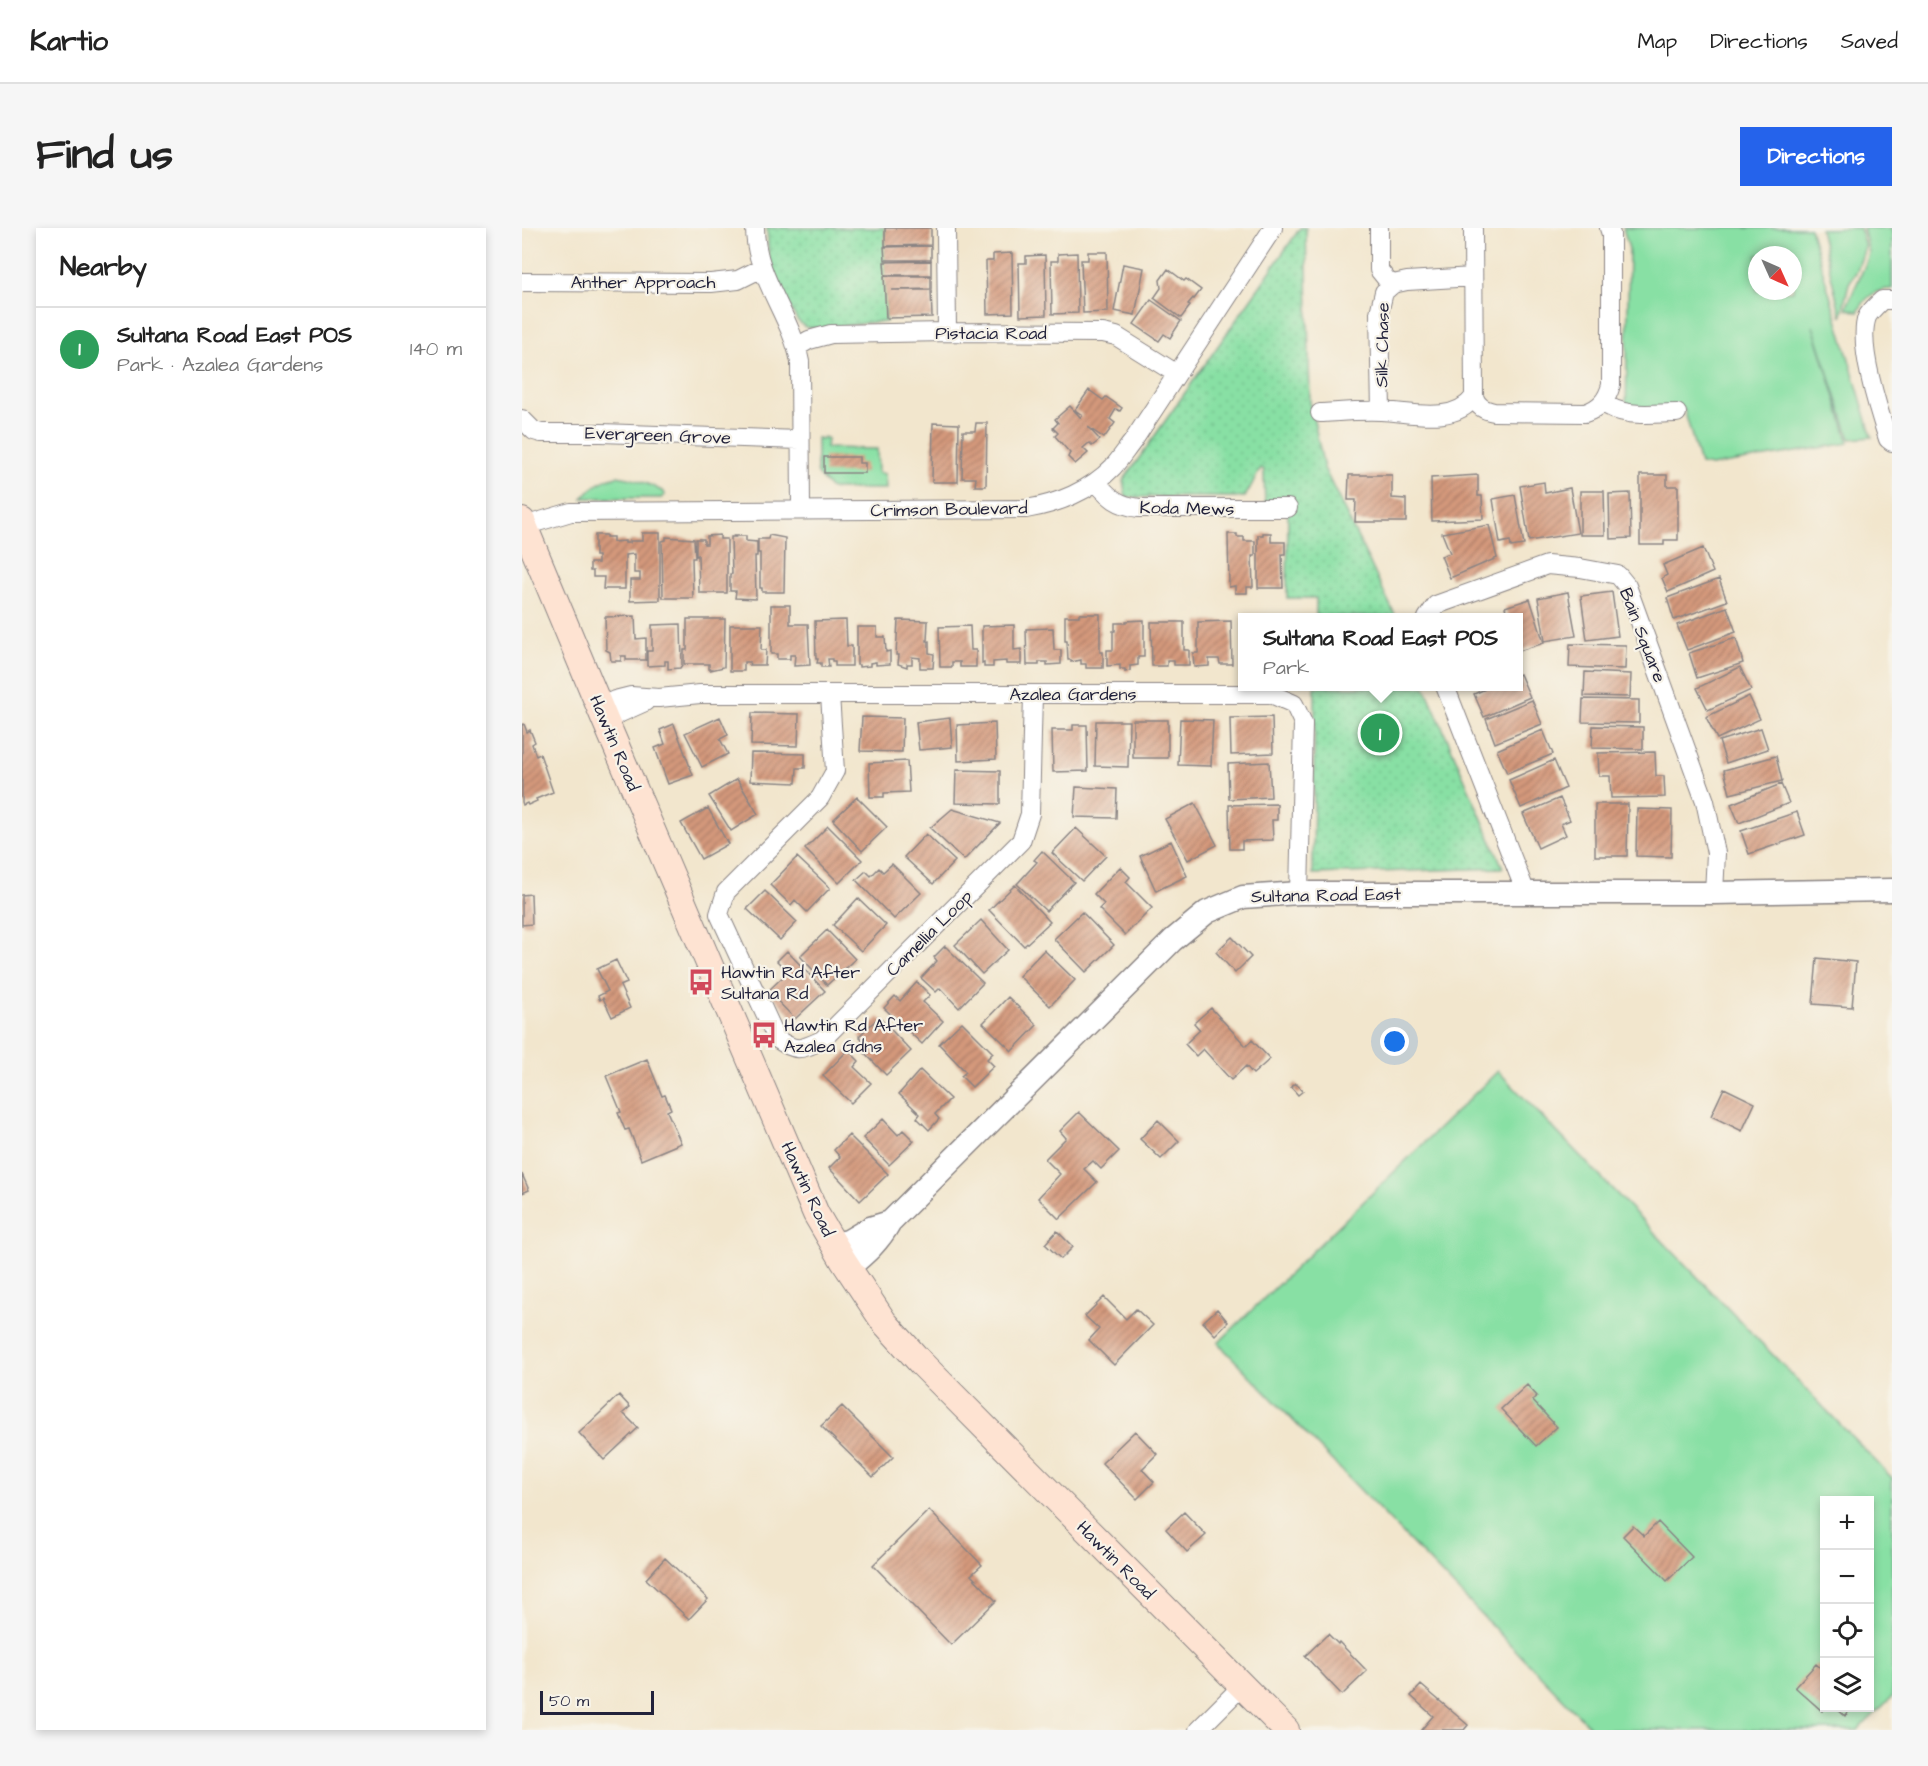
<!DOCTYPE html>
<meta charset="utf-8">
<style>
body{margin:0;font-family:"Architects Daughter",sans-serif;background:#f6f6f6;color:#222}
.controls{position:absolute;right:18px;bottom:18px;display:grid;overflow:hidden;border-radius:0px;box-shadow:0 3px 9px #0003}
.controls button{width:54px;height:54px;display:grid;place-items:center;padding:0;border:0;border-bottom:2px solid #e0e0e0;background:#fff;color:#222;font:30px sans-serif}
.compass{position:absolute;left:1226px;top:18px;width:54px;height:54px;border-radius:50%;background:#fff;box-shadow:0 3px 9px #0003;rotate:135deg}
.scale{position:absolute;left:18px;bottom:15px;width:114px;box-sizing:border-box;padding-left:6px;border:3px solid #22223b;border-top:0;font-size:16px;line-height:21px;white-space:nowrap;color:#22223b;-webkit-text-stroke:4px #f7f3e8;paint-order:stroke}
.you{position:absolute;left:873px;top:814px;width:21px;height:21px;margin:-15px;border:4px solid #fff;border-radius:50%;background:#1a73e8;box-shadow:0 0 0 9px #1a73e833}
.badge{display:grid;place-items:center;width:39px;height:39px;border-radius:50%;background:#2563eb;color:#fff;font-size:20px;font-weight:700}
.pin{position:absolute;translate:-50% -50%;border:3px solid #fff;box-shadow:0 2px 6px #0006}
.popup{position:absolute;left:716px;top:385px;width:285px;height:78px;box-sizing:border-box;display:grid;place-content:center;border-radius:0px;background:#fff;filter:drop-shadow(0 2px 4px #0005);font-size:20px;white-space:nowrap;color:#767676}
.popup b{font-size:22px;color:#222}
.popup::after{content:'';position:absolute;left:50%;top:100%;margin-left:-12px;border:12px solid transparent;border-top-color:#fff}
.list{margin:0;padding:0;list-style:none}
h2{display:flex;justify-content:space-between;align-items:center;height:78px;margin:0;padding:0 24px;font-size:26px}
h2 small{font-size:20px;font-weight:400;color:#767676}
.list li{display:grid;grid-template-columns:39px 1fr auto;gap:18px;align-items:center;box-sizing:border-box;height:84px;padding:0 24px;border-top:2px solid #e0e0e0}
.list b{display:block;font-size:22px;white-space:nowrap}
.list p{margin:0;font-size:20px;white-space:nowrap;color:#767676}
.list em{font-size:20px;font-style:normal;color:#767676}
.icon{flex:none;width:33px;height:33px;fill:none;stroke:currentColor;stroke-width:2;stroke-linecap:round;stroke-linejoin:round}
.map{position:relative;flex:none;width:1370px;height:1502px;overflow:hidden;border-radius:0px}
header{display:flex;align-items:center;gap:36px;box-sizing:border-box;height:84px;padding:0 30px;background:#fff;border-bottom:2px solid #e0e0e0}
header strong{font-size:28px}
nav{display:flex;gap:33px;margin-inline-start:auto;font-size:21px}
.intro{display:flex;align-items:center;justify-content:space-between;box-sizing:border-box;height:144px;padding:0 36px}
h1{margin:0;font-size:42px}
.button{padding:15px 27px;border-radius:0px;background:#2563eb;color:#fff;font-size:21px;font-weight:700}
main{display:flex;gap:36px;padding:0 36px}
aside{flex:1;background:#fff;border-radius:0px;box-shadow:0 3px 9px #0003}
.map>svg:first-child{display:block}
.grass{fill:#88e0a4;stroke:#558170;stroke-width:1.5;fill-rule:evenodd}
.park{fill:url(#park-dots);stroke:#558170;stroke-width:1.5}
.building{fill:url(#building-hatch)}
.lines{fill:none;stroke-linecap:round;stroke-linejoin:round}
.minor-casing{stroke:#8a8484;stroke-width:20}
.tertiary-casing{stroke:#8a8484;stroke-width:25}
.secondary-casing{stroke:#8a8484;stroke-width:28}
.minor{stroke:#fff;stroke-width:18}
.tertiary{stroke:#fff;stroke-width:22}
.secondary{stroke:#fee3d2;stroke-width:26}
.labels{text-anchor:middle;stroke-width:4.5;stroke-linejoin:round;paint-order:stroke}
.street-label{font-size:18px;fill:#22223b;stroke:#f7f3e8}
.poi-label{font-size:18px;fill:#22223b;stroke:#f7f3e8;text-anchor:start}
</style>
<header>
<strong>Kartio</strong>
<nav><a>Map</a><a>Directions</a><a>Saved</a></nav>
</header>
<div class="intro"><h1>Find us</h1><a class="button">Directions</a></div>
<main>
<aside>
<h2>Nearby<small></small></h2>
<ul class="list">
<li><span class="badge" style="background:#2e9e5b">1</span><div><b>Sultana Road East POS</b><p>Park · Azalea Gardens</p></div><em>140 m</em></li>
</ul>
</aside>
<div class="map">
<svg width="1370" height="1502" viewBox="0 0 1370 1502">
<defs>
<pattern id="park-dots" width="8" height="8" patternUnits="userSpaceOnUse" patternTransform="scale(1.5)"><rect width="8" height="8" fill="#88e0a4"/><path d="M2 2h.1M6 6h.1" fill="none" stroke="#75c08e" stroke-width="1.8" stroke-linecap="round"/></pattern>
<pattern id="building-hatch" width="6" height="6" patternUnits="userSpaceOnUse" patternTransform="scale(1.5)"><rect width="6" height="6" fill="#d4997c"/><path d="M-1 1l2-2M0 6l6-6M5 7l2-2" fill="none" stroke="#ac7c67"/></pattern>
</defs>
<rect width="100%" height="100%" fill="#f7f3e8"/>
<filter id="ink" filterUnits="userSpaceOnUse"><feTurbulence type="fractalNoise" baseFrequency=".0167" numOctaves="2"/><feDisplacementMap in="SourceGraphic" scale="12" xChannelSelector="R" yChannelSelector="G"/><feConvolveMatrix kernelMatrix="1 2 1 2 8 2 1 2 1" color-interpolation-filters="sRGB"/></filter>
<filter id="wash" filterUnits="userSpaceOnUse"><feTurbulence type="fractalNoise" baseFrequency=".008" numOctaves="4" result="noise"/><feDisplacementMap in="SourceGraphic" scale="24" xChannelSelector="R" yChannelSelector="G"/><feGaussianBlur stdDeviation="1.35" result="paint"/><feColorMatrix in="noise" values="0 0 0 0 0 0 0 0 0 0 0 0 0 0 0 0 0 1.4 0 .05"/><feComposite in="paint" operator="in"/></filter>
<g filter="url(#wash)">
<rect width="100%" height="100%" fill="#f2e6cd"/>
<!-- grass -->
<path class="grass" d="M1101,0H1288L1350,209L1328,211L1291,98L1327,215L1189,238L1178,236L1162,181L1104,184L1107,21ZM1235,27H1271V63H1235Z
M1338,0L1343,19L1335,43L1327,55L1319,89L1298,1Z
M1341,0H1370V61C1353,61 1343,69 1336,84L1324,80L1344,35L1347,25Z
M301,209L305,210L304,220L355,221L356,245L363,246L364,261H309L295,246V210L301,211Z
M95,248C113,250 126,255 142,264L143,267L139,270H60C69,260 81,251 95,248Z
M976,843L1370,1250V1469L1336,1502H1071L696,1115ZM1302,1272H1348V1480H1302Z"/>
<!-- park -->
<path class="park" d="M245,0H363L364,94H351L299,101L283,99L275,92L266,75L247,33Z
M778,0H784L788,174L802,240L874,389H794V370H765L766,281L743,280L742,242L739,240L723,269H604L601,253L736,61Z
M793,459H903L981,640L791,646Z"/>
<g id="blocks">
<!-- building -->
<path class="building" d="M363,0H409V17L363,18Z
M409,18V32H363L362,19Z
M566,24H585L586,84L561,85L559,32H566Z
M490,25L491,85L465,86L464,33H471V26Z
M555,25L556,85L530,86L529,33H536V26Z
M523,27L524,87L498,88L497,35H504V28Z
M409,33V47H363L362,34Z
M601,36L622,40L613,87L592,83Z
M646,41L662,53L664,51L679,62L672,71L671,70L666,76L668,78L659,90L632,70L639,60L638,52Z
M362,48H409V61L369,62H409L410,89L364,90Z
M629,72L659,93L648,110L642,106L637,113L612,96Z
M567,162L581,172L584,169L600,180L598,183L594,181L588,191L593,195L582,210L566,199L578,212L570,218L567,215L561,220L566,225L553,236L546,229L548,225L533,208L536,205L531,200L536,195L533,191L548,178L559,190L560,187L553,182Z
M411,195L437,196L436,254H410Z
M454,195H465L464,258H453L454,250H440L441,203H453Z
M302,229H337V235H343V245H302Z
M827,247H870V270L884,271V294H833L834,272H826Z
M956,247V268H960L961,291L910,293L909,250Z
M1118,247H1145V258H1156V312H1142V317H1118Z
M1022,254L1023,265L1048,260L1056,305L1007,313L998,258Z
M1058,263H1082L1083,307H1058Z
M1108,265L1109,310L1088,311L1087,266Z
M993,267L1002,317L989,319L988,313L978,315L971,271Z
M967,297L975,330L928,350L919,328L928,325L920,305Z
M120,305H138V372L108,373V352H118V345H112V326L103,327V361H81L82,349H71V343H68V335H76V328H73V307H84V309H91V314L103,313V315H108V313H120Z
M741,305H749V314H763V326H760L761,360H736V307H741Z
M706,306H715V309H722V313H733V328H730L731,359H725V365H713V358L707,359Z
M198,307V311H205V365H177L176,327L174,328V311H182V316H185V308Z
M247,307L263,310L262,364H240V360H238V325H236V311H246Z
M212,308H224V313L235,314V328H233L234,371L213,370L214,363H208V346H210L209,309H213Z
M144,309L172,311L173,330H170L171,370H141L140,313L144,312Z
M1181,320L1191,344L1146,364L1140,350L1145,347L1141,337Z
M1197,351L1205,373L1152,392L1145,370Z
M1046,364L1054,408L1023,413L1016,370Z
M1090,364L1096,408L1065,412L1059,368Z
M1008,371L1022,415L997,423L996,390H986L983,379Z
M249,377H268V396H286L288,437L272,438L273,427H268V431H255V426H249Z
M1205,379L1214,404L1165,422L1155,397Z
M557,386H578V424H581V440H564V436H559V432L549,434V432H546L545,413H543V388H557Z
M113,388L114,411L124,410V432H104V428H99V433H89L88,424L84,422L83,389Z
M165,391H203L202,439L189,442L190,441H187V436H162V422H165Z
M324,392L325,418H330V438H313V433H310V431H306L307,439H299V435H295L296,431H294L293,393Z
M376,392L406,393L405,413H407V425L412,426L411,440H398V430L390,429V436H385V439L376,436L377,427H374Z
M622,392V429H616V437L608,438V443L603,444V441H598V437L585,438V422H591V403H593V395H604V393Z
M709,393L710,436H698L697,431H687V438L672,439L671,425H676V394Z
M629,394H662V422H667V437H652V433H645V438H630Z
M159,396L160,437L158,440L146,441V433H143V437L125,438V423H130V397Z
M208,397H240L239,422H244L243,437H227L228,434H222V443H208Z
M492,397V422L499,421V436H484V433L471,434V439H462V434L460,435V398Z
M448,398L449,422H454V439H438V434H430V439H418L417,399Z
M335,399H355V409H363L364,424L368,423V436L354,437V434L348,435V438L337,439V437H335Z
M531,400L532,422H539V436L525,437V434H517V437H505L504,401Z
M1214,410L1221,435L1175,450L1167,425Z
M1048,416L1104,417L1103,441L1047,439Z
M1218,439L1229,462L1186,482L1175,460Z
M1063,444L1109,446L1108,469L1062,468Z
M998,446L1008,469L962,489L952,466L970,458H996V447Z
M1227,468L1238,491L1195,511L1184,489Z
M1061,471L1117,472V495L1060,494Z
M1010,472L1020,496L973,515L964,491Z
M230,485L277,486L276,518L229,517Z
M198,489L206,507L198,511L206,526L180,539L163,505Z
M340,489L381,490L380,524L338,523Z
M750,489L751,525L709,527L708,490Z
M428,490L430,519L397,522L394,494Z
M658,491L691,492L689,538L656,537Z
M611,492H646V530H611Z
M574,493H607L606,539L573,538Z
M473,495L474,531L436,533L435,497Z
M2,496L5,504L8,502L13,514L10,516L14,528L18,526L31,564L14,571L15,573L6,577L5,575L1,577L0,574V497Z
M152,496L171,547L146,556L133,520L143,516L138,502Z
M551,497H565L566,543L531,544L530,502H551Z
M1071,498L1121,499V521L1070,520Z
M1239,500L1246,521L1204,535L1197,513Z
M1021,502L1031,526L985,545L975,522Z
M1133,524L1134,548H1142L1143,569L1089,570L1088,548H1077L1076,525Z
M229,525L283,526V540H275L274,555L228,553Z
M1254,528L1260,553L1208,566L1202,542Z
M1032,532L1044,560L999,580L987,552Z
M385,533L387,564L362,565V569H348L347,535Z
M747,534L749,569L707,571L706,536Z
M434,542L478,543V576L433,575Z
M215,551L236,586L209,603L187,568Z
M1259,556L1267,575L1217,595L1209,576Z
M554,559L595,561L594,590L552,589Z
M335,569L365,599L340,623L311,592Z
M1038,570L1048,592L1039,596L1044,607L1016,620L1001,586Z
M673,575L695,617L666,632L643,591Z
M755,576V592H750L751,612L720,613V621H708L707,577Z
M1073,576H1106L1105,628H1073Z
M186,580L206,616L179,631L159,595Z
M430,581L478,595L442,632L408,600Z
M1115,581L1150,582L1149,629L1114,628Z
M1275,584L1283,607L1227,626L1219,603Z
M306,598L340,632L317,655L283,621Z
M554,600L584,628L560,653L530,625Z
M404,606L433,633L411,656L382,629Z
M649,613L665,648L634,663L618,628Z
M520,623L552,654L524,683L495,656L515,634L512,632Z
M275,629L308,660L285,684L273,672L269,677L248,657Z
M370,636L399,665L372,691L334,652L344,643L349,648L357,640L361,644Z
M598,639L608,649L604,654L630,680L603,707L577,681L582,676L572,666Z
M493,657L528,694L502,718L467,682Z
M243,663L275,694L258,712L225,681Z
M9,666L10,696L0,697V667Z
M336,670L364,697L339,723L311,697Z
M560,684L592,717L564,744L532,711Z
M459,692L486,722L460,746L433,717Z
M305,702L333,731L305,757L278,728Z
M710,709L729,729L713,745L694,724Z
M423,718L461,755L437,780L418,760L414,764L399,750L415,733L412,729Z
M522,722L553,752L528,778L497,748Z
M265,723L303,763L273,791L246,763L266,744L255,733Z
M1295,730L1334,734L1330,779L1291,776Z
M94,732L105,755L98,758L108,780L90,789L81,770L78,772L76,768L86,763L75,741Z
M395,754L408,767L401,774L421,793L400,816L362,780L373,768L378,773Z
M486,769L515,797L490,823L461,795Z
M689,780L724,818L730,812L748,831L731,846L724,838L709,852L681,821L674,828L663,816L678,802L672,795Z
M357,789L389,823L364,847L338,820L344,815L337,808Z
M440,794L471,825L465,831L472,838L450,859L439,848L444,844L417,816Z
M326,822L337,833L332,839L349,855L329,875L301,848Z
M125,831L140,868L143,867L149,881L145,883L159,915L119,932L107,901L103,902L96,885L99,884L84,848Z
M398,842L428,871L413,886L417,891L407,902L395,890L398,886L377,866Z
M773,855L781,863L776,867L769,859Z
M1202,860L1233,875L1220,903L1189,888Z
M557,884L597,923L579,941L571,933L562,941L575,954L537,991L516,970L538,946L523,931L544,910L538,903Z
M361,891L376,907L381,902L392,913L367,937L341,910Z
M636,892L657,913L639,931L618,911Z
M327,907L366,946L338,973L307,940L318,929L312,922Z
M0,946L7,962L0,965Z
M535,1003L551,1019L539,1031L523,1016Z
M582,1069L604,1091L614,1081L631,1097L592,1137L567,1112L577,1101L563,1088Z
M695,1081L706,1094L693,1107L681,1094Z
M1005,1157L1015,1168L1010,1172L1035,1199L1014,1218L979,1181Z
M97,1167L108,1179L101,1185L116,1200L82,1232L57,1205Z
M320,1178L371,1229L351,1249L299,1198Z
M613,1203L635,1226L620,1241L632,1254L615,1271L580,1235Z
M407,1282L460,1337L449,1347L474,1373L429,1417L351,1337Z
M662,1284L684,1307L665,1324L644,1301Z
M1136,1294L1170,1329L1145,1353L1101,1308L1111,1298L1122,1308Z
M143,1330L186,1371L167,1391L124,1351Z
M806,1406L816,1416L817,1414L845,1443L820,1467L783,1428Z
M1294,1436L1302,1443V1480L1300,1483L1273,1459Z
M899,1457L946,1497L942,1502H899L911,1488L889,1468Z
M1314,1480H1330L1323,1488Z"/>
</g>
</g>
<g filter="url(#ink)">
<use href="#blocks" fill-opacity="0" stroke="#8a8484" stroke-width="1.5"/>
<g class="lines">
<!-- minor casing -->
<g class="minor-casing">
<path id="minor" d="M233,0C233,49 269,87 278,134L279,282
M424,0L425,104
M857,0V42L865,52L871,56
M951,0L952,169C956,179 962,182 972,184L1063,185C1078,180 1085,172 1089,157V6L1087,0
M0,54L189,55L216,52L240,40
M1370,72H1360C1355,77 1348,83 1345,89C1335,116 1357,184 1366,211L1370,214
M275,119L287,112L309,106L425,104L581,105L594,108L655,146
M1081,174C1100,191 1132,185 1155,185
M859,183L857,85L862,64L871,56L885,53L951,49
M798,185C818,184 839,182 859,183C888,184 932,197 952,169
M0,191L12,203L19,205H79L278,212
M574,254C588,270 595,277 617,280H766
M2,298L49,284L504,281C535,276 568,263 591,239C598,231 604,222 611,213L751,0
M905,390L914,377L1025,337L1058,340L1096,347L1105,358L1183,573L1194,625L1192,665
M923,458L1004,665
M308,467L313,543L298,570L204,664L197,686L255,811C275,825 280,821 300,812L499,613L508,586L511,466
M78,479L93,472L109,468L137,470L178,466H749L772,476L781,495L777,665
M83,492L123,474
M676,1502L719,1459"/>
</g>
<!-- tertiary casing -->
<g class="tertiary-casing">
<path id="tertiary" d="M311,1016L326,1013L348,1000L368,994
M326,1040C343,1026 357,1014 368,994L651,712L685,684L721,669L777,665H1192L1370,662"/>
</g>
<!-- secondary casing -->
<g class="secondary-casing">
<path id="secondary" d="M0,293L83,492L294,986L321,1032L362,1094L399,1135L764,1502"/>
</g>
<!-- minor -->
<use href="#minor" class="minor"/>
<!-- tertiary -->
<use href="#tertiary" class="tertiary"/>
<!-- secondary -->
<use href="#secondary" class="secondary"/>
</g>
</g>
<!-- icons -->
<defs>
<g id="bus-bare" transform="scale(2.07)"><path d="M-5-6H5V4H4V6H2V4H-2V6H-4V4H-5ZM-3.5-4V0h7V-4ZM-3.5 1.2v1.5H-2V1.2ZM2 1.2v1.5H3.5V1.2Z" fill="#d1495b" stroke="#f7f3e8" stroke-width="2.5" paint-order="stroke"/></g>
</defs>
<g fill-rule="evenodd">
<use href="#bus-bare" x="179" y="754"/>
<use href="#bus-bare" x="242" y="807"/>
</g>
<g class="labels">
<!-- street labels -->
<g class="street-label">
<text x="121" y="60">Anther Approach</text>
<text x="469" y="111">Pistacia Road</text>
<text transform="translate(860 117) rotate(-89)" y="6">Silk Chase</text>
<text transform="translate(136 207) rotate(2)" y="6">Evergreen Grove</text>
<text transform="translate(665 280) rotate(1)" y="6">Koda Mews</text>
<text transform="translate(427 281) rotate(-1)" y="6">Crimson Boulevard</text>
<text transform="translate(1121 407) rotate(69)" y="6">Bain Square</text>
<text x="551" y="472">Azalea Gardens</text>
<text transform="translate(93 515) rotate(67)" y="6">Hawtin Road</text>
<text transform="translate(804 667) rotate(-1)" y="6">Sultana Road East</text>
<text transform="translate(407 705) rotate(-45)" y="6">Camellia Loop</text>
<text transform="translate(286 961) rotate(65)" y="6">Hawtin Road</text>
<text transform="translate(594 1332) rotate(45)" y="6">Hawtin Road</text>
</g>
<!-- poi labels -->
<g class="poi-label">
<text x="199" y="750">Hawtin Rd After<tspan x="199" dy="21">Sultana Rd</tspan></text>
<text x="262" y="803">Hawtin Rd After<tspan x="262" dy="21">Azalea Gdns</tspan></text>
</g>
</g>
</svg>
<div class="controls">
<button>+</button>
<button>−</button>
<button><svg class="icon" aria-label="locate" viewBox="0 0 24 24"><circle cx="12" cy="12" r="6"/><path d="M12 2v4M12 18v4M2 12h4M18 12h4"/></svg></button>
<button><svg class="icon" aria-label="layers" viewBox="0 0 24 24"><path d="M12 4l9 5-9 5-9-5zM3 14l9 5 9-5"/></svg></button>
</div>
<svg class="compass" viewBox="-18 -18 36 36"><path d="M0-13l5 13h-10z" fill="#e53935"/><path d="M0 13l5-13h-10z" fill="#767676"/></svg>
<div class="scale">50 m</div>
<div class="you"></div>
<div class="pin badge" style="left:858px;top:505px;background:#2e9e5b">1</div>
<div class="popup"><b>Sultana Road East POS</b>Park</div>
</div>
</main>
